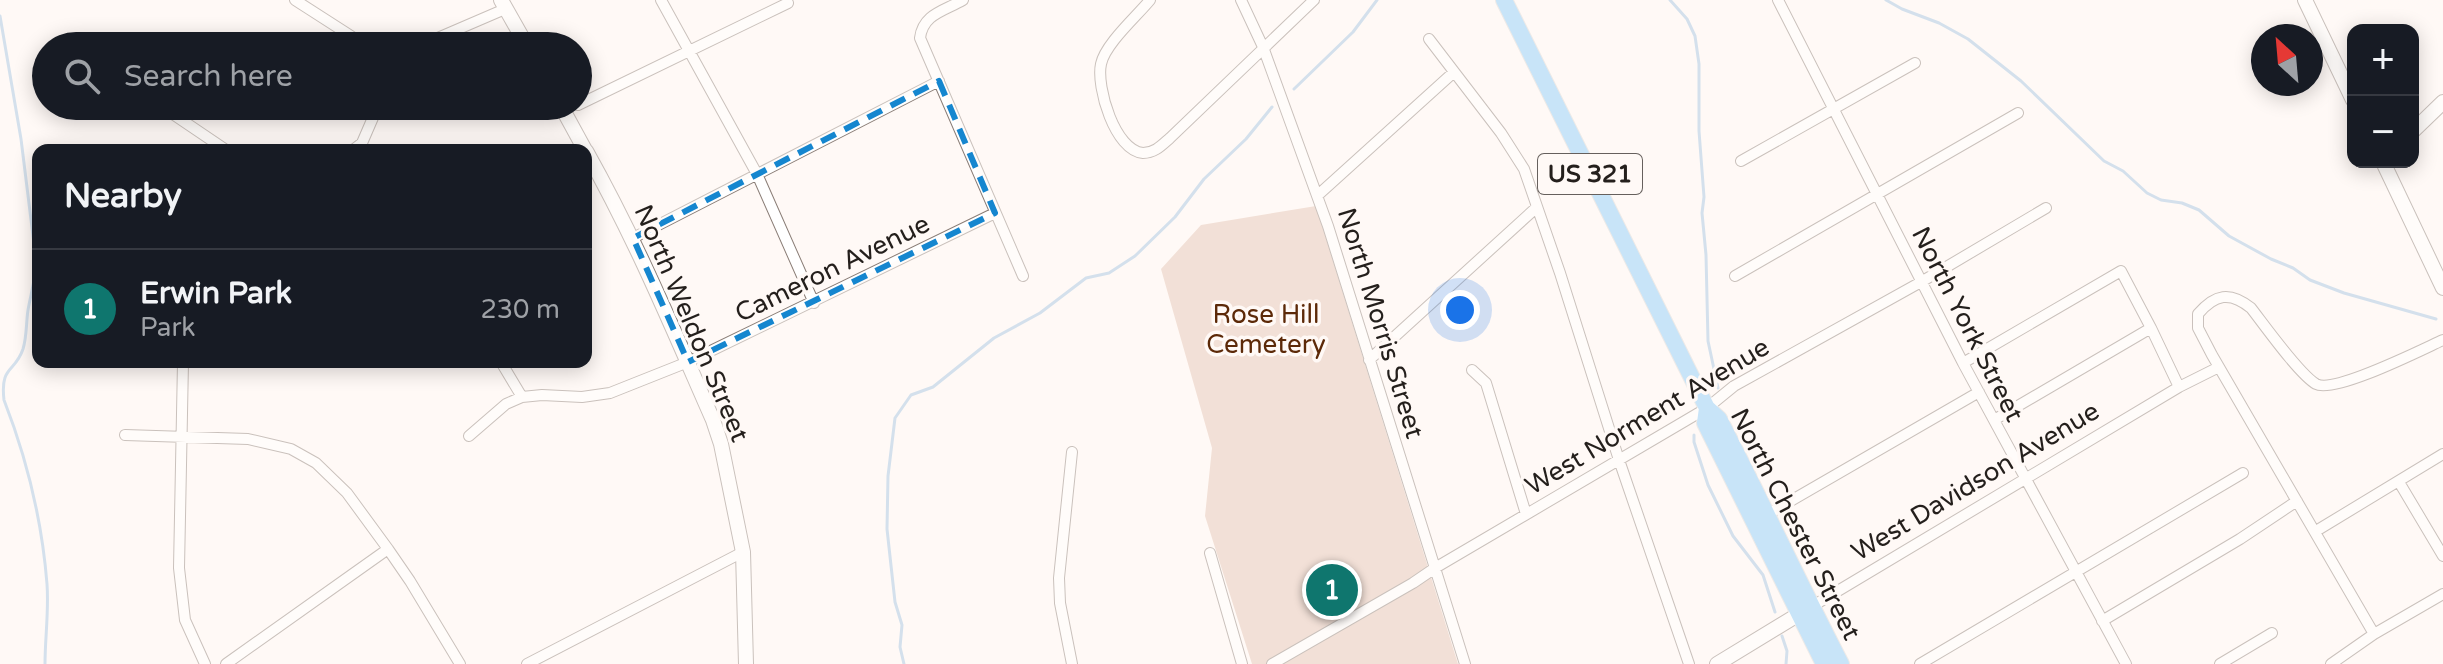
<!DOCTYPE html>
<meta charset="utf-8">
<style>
body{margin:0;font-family:"Varela Round",sans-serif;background:#20242c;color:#f1f3f6}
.controls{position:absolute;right:24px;top:24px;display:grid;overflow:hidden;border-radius:16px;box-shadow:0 4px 20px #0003}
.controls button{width:72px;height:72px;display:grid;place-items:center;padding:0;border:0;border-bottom:2px solid #363941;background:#171b24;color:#f1f3f6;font:40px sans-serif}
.compass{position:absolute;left:2251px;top:24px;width:72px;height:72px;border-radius:50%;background:#171b24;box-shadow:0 4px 20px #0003;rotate:334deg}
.you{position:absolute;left:1460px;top:310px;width:28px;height:28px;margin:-20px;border:6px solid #fff;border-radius:50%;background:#1a73e8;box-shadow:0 0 0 12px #1a73e833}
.badge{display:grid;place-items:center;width:52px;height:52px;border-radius:50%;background:#0f766e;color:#fff;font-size:26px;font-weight:700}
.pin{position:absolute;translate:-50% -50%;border:4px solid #fff;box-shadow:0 2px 8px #0006}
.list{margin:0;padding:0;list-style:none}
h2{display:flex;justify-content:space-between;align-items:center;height:104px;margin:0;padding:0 32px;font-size:34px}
h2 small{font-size:26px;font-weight:400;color:#9ea1a6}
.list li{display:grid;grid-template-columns:52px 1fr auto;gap:24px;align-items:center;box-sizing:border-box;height:120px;padding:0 32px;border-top:2px solid #363941}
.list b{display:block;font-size:30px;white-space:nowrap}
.list p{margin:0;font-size:26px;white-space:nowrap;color:#9ea1a6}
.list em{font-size:26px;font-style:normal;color:#9ea1a6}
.icon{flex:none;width:44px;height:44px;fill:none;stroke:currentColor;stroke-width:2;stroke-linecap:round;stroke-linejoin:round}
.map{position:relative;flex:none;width:2443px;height:664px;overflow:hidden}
.search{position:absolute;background:#171b24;box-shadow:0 4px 20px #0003;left:32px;top:32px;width:560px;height:88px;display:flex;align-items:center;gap:20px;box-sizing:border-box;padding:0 28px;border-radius:44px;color:#9ea1a6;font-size:30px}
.panel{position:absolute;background:#171b24;box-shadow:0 4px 20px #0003;left:32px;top:144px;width:560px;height:224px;border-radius:16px}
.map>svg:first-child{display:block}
.green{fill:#e3c2b1}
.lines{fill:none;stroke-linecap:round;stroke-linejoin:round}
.stream{stroke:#a0c2e0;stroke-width:3}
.street-casing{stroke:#8a7d76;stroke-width:12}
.secondary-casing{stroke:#8a7d76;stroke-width:16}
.primary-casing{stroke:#d8d7d6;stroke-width:18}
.street{stroke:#fff;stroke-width:10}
.secondary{stroke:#fff;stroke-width:14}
.primary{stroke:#85cafb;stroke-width:16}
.marked{fill:none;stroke:#1586cf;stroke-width:6;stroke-dasharray:16 10;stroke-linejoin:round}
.labels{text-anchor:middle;stroke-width:7;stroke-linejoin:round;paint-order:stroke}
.shield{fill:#fff9f6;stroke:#66605d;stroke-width:2}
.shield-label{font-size:24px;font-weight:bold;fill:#241f1c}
.street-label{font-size:26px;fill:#241f1c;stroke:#fff9f6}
.park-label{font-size:26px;fill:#5c2908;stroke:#fff9f6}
</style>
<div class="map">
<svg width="2443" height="664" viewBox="0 0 2443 664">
<rect width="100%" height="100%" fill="#fff9f6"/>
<!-- green -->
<path class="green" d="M1316,206L1458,664H1252L1205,516L1212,448L1161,269L1201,225Z"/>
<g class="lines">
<!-- stream -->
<path class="stream" d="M1670,0L1687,19L1695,36L1699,64V131L1704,197L1702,213L1706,255L1708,341L1718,388
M1886,0L1902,9L1939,23L1968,39L2021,81L2104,161L2123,171L2147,193L2161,200L2182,203L2199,210L2229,236L2271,259L2293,268L2310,280L2344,293L2436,319
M0,16L21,139L36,260C36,278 31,293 28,310C26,323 27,336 23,349C15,373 0,365 4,400C27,459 42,521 47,584C49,611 45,638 45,664
M1294,89L1353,32L1377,0
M1694,435V442L1708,485L1733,536L1763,575L1775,612
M1782,636L1787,651L1786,664
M904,664L900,647L902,625L895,602L887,529L888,476L895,418L911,395L933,387L994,338L1040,313L1086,278L1109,273L1135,256L1175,217L1204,179L1246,139L1272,107"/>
<!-- street casing -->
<g class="street-casing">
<path id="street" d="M295,0L351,36L361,46
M661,0L757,174L814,303
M963,0C944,11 923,14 920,38L1023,276
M1150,0C1137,16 1105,44 1101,64C1096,87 1115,151 1143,153C1155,153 1162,145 1170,138L1314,0
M1241,0L1263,47L1328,226L1465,664
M1778,0L1963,363L2126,664
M1429,39L1501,133L1524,169L1560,273L1619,460L1689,664
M419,46L505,9
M578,105L788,3
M161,106L226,150
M353,150L362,143L378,106
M1741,161L1915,63
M1318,195L1454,72
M633,238L939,81
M1735,276L2018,113
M1369,360L1537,207
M183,362L179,568L185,620L205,664
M501,362L522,397
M1963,363L2121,271L2151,328L2179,387
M1472,370L1486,383L1526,514
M1994,420L2151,328
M125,435L248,439L291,449L316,463L347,493L388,549L410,581L460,664
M469,436L506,404L522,397L542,395L582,397L610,393L688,362L995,213
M1072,452L1059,578L1060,603L1072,664
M2399,482L2443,556
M1768,514L1979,392
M2316,531L2443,454
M1210,553L1242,664
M1811,607L2179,387L2219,367
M2102,621L2240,539L2297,501
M2374,634L2212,355L2198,328V314C2215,294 2230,291 2251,308C2265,326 2299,374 2316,384C2334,394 2421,350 2443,340
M226,664L388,549
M527,664L743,552
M1272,664L1413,583L1435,568L1685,421L1707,408L1734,386L1921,282L2046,208
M1920,664L2243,473
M2220,664L2272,633
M2331,664L2374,634L2443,594"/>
</g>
<!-- secondary casing -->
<g class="secondary-casing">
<path id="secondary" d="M501,0L527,46
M2305,0L2353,100
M561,106L585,150
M2413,131L2443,102
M586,151C636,240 672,327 713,420L721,444L743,552L746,664
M2383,162L2443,288
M1717,664L1809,608"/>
</g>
<!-- primary casing -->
<g class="primary-casing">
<path id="primary" d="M1504,0L1690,374L1707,408L1719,419C1761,500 1799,583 1841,664
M1707,408L1705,423L1824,664"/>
</g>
<!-- street -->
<use href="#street" class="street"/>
<!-- secondary -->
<use href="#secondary" class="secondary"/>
<!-- primary -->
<use href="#primary" class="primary"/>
</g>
<!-- marked area -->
<path d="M0 0H2443V664H0ZM939,81L995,213L688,362L633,238Z" fill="#fff9f6" fill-opacity=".55" fill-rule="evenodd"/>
<path class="marked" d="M939,81L995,213L688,362L633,238Z"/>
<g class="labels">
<!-- shield labels -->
<rect class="shield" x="1538" y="154" width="104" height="40" rx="6"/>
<g class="shield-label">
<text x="1590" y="182">US 321</text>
</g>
<!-- street labels -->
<g class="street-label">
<text transform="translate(832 268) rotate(-26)" y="9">Cameron Avenue</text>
<text transform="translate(692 323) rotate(67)" y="9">North Weldon Street</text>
<text transform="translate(1381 323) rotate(73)" y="9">North Morris Street</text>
<text transform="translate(1968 324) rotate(63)" y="9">North York Street</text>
<text transform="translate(1647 416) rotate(-31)" y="9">West Norment Avenue</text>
<text transform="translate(1975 481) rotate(-31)" y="9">West Davidson Avenue</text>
<text transform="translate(1796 524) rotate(63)" y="9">North Chester Street</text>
</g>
<!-- park labels -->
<g class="park-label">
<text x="1266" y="323">Rose Hill<tspan x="1266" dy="30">Cemetery</tspan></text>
</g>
</g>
</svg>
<div class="controls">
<button>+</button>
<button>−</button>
</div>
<svg class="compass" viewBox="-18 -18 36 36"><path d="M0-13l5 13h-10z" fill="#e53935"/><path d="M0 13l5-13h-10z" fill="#9ea1a6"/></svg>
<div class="you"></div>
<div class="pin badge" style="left:1332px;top:590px">1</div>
<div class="search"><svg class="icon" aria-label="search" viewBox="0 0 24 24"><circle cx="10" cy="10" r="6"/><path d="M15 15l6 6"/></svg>Search here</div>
<section class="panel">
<h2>Nearby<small></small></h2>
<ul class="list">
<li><span class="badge">1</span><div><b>Erwin Park</b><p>Park</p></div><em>230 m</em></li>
</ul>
</section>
</div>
